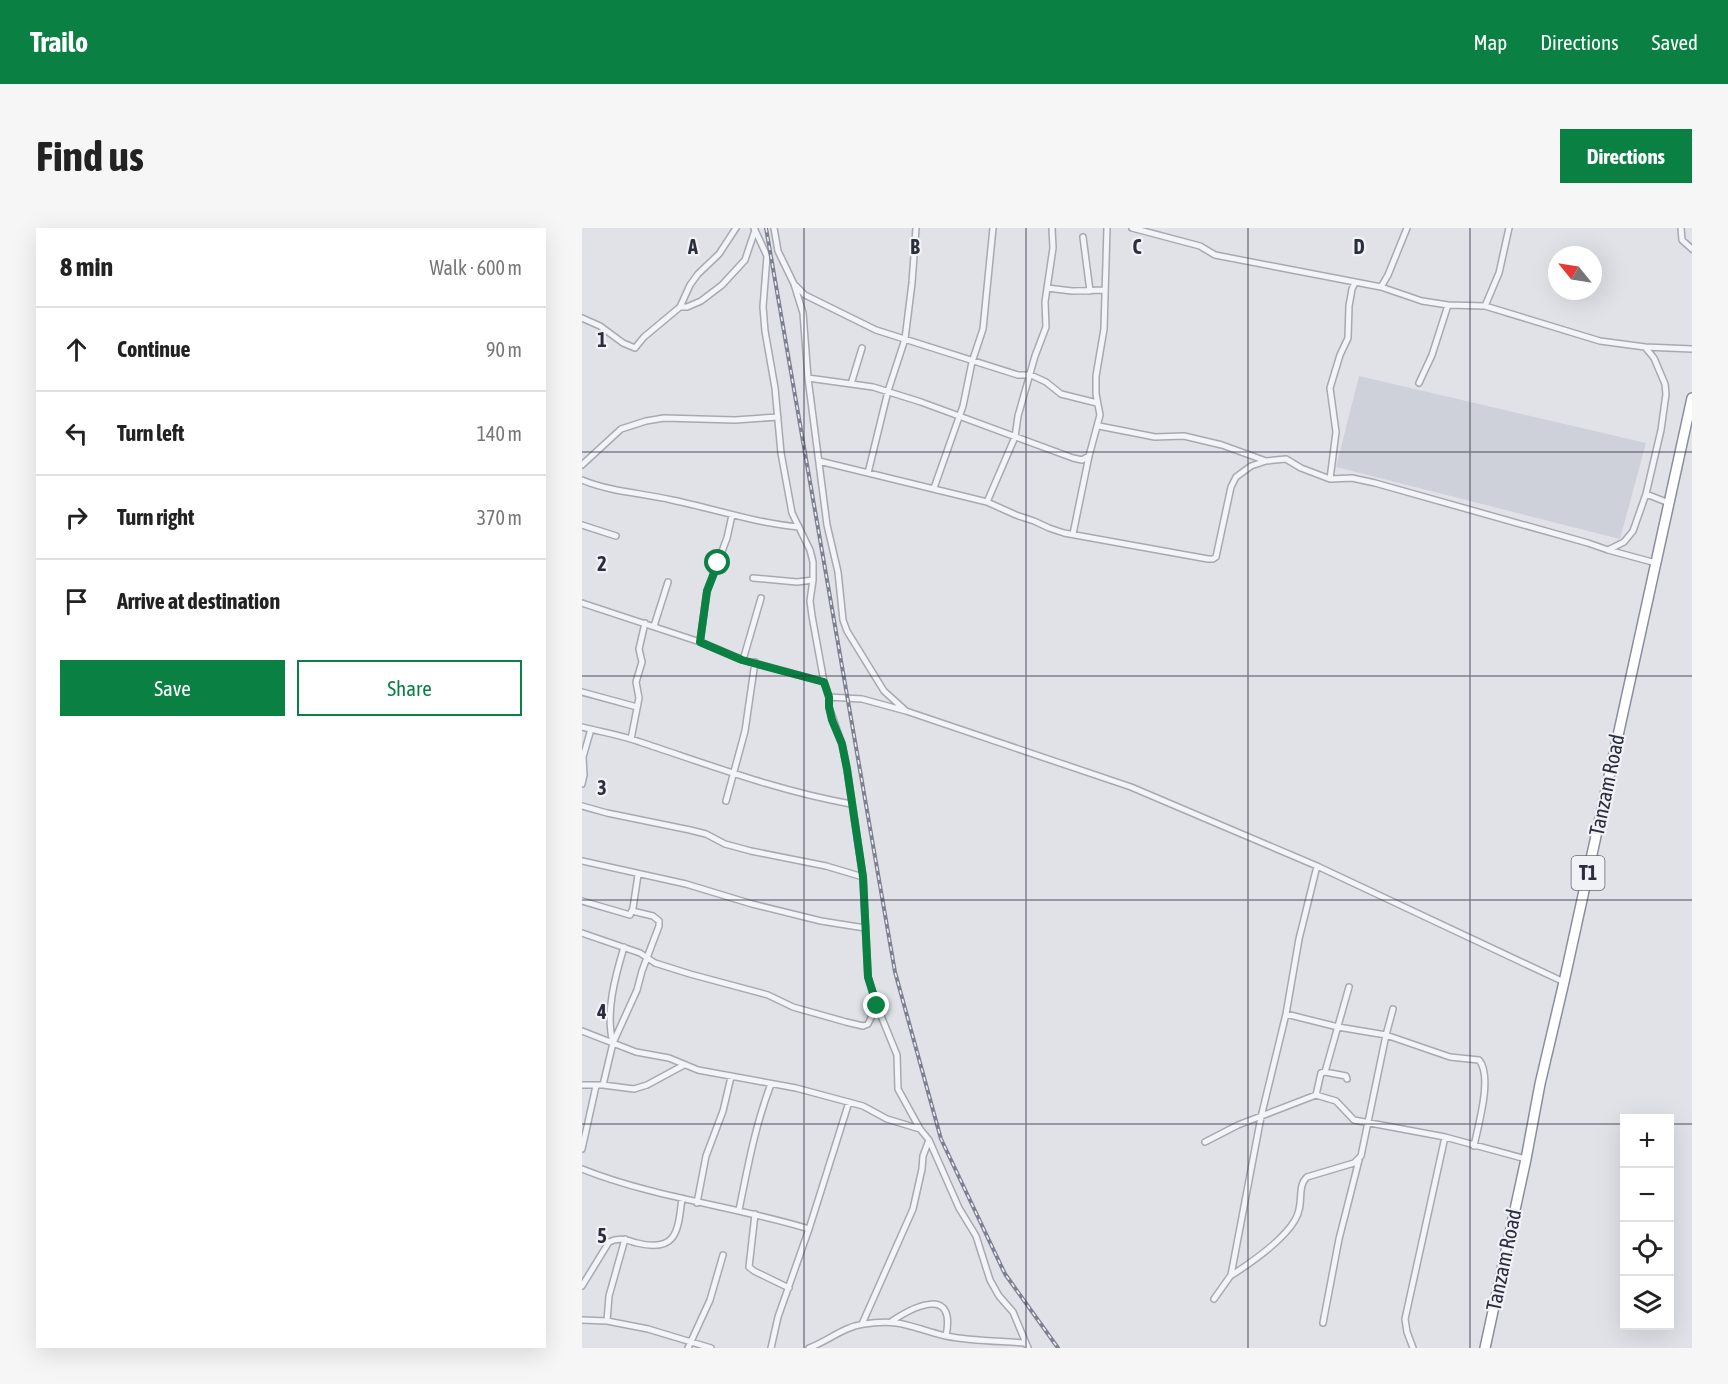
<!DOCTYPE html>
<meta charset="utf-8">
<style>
body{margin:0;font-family:"Asap Condensed",sans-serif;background:#f6f6f6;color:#222}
.controls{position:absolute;right:18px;bottom:18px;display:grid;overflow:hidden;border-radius:0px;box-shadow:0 6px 24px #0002}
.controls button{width:54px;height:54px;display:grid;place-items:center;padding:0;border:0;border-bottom:2px solid #e0e0e0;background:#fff;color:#222;font:30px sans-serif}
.compass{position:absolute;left:966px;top:18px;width:54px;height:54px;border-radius:50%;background:#fff;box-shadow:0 6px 24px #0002;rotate:300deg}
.stop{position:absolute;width:18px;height:18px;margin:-14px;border:4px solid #0b8043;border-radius:50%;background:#fff}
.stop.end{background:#0b8043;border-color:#fff;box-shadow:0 2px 6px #0008}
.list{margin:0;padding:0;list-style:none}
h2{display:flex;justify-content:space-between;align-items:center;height:78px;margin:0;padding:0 24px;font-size:26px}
h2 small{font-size:20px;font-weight:400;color:#767676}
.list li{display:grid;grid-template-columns:39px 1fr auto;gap:18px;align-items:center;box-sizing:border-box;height:84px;padding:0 24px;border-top:2px solid #e0e0e0}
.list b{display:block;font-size:22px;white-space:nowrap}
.list em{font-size:20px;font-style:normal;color:#767676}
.actions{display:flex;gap:12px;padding:18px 24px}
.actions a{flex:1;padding:14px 0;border:2px solid #0b8043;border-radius:0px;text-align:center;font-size:21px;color:#0b8043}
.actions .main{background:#0b8043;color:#fff}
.icon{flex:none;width:33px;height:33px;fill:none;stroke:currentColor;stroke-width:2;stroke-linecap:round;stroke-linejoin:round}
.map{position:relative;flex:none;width:1110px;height:1120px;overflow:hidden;border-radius:0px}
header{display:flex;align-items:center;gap:36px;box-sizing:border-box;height:84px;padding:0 30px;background:#0b8043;color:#fff}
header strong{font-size:28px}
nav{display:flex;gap:33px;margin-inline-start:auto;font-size:21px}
.intro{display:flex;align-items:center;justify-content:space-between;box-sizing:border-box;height:144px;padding:0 36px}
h1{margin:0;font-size:42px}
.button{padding:15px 27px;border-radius:0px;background:#0b8043;color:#fff;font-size:21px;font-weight:700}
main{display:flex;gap:36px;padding:0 36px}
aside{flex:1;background:#fff;border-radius:0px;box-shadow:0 6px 24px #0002}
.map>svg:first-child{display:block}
.built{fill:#cfd1da}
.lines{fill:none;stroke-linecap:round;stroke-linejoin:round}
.street-casing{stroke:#a7a8b2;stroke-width:8}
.highway-casing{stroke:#898e9e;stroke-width:12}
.street{stroke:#f3f4f7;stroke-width:5}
.highway{stroke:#fff;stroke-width:9}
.rail-casing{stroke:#7c8091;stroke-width:4}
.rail{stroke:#f0f2f6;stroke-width:1.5;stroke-dasharray:4.5;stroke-linecap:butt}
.route{stroke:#0b8043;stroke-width:8}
.grid{fill:none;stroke:#2b2e3f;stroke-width:1.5;stroke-opacity:0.55}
.labels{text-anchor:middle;stroke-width:4.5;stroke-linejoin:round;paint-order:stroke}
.shield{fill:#f0f2f6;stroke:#666976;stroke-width:1.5}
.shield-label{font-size:20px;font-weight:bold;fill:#2b2e3f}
.street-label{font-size:21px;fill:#2b2e3f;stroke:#f0f2f6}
.grid-label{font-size:20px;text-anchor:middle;font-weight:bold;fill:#2b2e3f;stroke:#f0f2f6;stroke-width:4.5;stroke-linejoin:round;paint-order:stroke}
</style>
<header>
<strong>Trailo</strong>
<nav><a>Map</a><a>Directions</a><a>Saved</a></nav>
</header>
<div class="intro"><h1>Find us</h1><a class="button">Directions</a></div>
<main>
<aside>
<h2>8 min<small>Walk · 600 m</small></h2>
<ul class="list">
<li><svg class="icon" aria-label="ahead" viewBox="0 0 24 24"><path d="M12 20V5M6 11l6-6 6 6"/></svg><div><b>Continue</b></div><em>90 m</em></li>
<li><svg class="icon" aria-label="left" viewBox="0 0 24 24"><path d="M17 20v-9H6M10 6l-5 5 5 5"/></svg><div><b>Turn left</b></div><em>140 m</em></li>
<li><svg class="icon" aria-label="right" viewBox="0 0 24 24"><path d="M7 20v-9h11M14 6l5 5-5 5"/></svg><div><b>Turn right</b></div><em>370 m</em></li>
<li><svg class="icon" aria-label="arrive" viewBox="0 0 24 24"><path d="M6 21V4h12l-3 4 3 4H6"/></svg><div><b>Arrive at destination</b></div></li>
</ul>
<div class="actions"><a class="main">Save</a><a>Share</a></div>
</aside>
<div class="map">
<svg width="1110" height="1120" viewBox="0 0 1110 1120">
<rect width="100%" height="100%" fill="#e1e2e8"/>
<!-- built -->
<path class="built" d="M777,148L1064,215L1038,311L754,239Z"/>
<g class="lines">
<!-- street casing -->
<g class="street-casing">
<path id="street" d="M172,0L185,28L181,79L183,103L193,160L199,225L210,285L228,322L231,334V352L228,373L230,388L242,454L247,469V479L260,516L265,541L281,649L286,749L295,778L315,827L316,861L338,901L347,912L377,980L394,1008L408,1052L417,1068L431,1084L446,1120
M192,0L196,23L212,56L221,85L226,150L245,297L256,344L261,392L265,403L302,463L323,482
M1099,0L1100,12L1110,21
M501,9L508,63
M213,57L223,67L294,102L436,147H449L464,154L479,166L515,175
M799,59L806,47L825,0
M465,60L490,63L523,62
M903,78L917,45L927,0
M98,79H105L119,73L140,57L163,32L173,2
M0,90L18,98L41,115L53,120L62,109L98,79L108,57L116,46L137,26L154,0
M1063,119L1110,121
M226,150L291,159L339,174L491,230L500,232L507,228
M837,155L850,127L866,77
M269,156L280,120
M517,198L573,209L602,208L640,217L684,233
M237,233L405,274L434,287L452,293L467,300L482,305L626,331H631L634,329L649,259L654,249L669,238L684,233L704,231L719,240L748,251L770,250L793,255L1006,315L1026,322L1042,314L1051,303L1064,266L1079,202L1084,166L1083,156L1072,130L1063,119L1018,113L903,78L866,77L840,73L799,59L633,27L618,18L550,0
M0,237L39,201L64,193L82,190L153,192L196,189
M286,245L306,163L323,111L330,55L334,0
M748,251L754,204L748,160L758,127L766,110L767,78L770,61L773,55
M0,252C29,264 60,265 90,272C133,281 173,295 217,299
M352,260L381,178L390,134L401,101L411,0
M1064,266L1087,275
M405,274L433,209L436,188L453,128L464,99L463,74L471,20L470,0
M0,297L34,308
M491,306L507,228L518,187L514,166V148L522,101L525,0
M1026,322L1074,335
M171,350L215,354L231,352
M0,375L118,414L161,432L242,454
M72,398L86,354
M118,414L125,363L145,310L150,287
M161,432L179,370
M0,464L55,479
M247,469L280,471L324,483L549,559L735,638L982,754
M0,499C19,504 39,507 58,514C128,537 196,563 269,576
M49,511L57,470L54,454L60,434L57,421L63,395
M0,556L2,547L1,529L9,501
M144,573L163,503L173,434
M0,578L25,585L108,602L124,606L143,616L169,623L244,638L281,649
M0,633L104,656L170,676L239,693L283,700
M0,673L48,687L51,680L56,647
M0,705L58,725L73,735L108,746L186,767L211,779L264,794L281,798L286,796L295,778
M704,786L756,799L804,807L868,829L897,832C911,848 896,898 892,918
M0,803L54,824L87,830L116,842L214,860L281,878L305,891L338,901
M31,815C23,785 33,749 42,719
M743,844L767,759
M0,857H21L52,861L65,857L102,837
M21,857L31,815L55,762L60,743L77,698V693L71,688L50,683
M734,867L739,845L743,844L764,848L765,851
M623,914L656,897L734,867L754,873L772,892L863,909L944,931
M0,921L14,858
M0,941C73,970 152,978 227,1001
M115,975L124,928L141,883L149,849
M157,982C166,938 173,898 189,856
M173,986L167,1039L172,1043L207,1060
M650,1047C670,1034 701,1013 713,992C723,976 714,959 725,949L772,935L779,928L804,807L811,781
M0,1058L27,1014C38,1009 44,1012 55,1015C95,1025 96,1003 100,970
M632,1071L649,1047L679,889L704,786L717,711L735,638
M0,1092L25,1093L66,1101L129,1120
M25,1093L27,1068L43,1011
M310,1093C334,1077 374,1059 364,1108
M741,1095L757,1011L777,932
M280,1096L331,981L340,941L341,928L347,912
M106,1120L128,1072L141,1027
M189,1120L196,1089L227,1001L267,874
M227,1120C246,1113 261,1099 282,1096C319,1090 330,1100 364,1108C389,1113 417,1113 443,1115
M831,1120L825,1104L823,1091L863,909"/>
</g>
<!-- highway casing -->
<g class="highway-casing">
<path id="highway" d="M903,1120L944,931L958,856L982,754L1110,170"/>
</g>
<!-- street -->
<use href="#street" class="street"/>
<!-- highway -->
<use href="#highway" class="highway"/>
<!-- rail casing -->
<g class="rail-casing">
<path id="rail" d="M184,0L313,744L359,911L423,1046L476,1120"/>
</g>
<!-- rail -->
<use href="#rail" class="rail"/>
</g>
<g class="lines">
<!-- route -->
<path class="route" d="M136,335L125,363L118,414L160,432L242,454L247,469V479L250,492L260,516L265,541L281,649L286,749L295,778"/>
</g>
<!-- grid -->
<path class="grid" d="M222,0V1120M444,0V1120M666,0V1120M888,0V1120M0,224H1110M0,448H1110M0,672H1110M0,896H1042M1088,896H1110"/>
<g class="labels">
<!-- shield labels -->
<rect class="shield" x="989.5" y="628" width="33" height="34" rx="4.5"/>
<g class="shield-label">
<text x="1006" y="652">T1</text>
</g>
<!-- street labels -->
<g class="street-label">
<text transform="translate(1025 557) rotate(-78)" y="7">Tanzam Road</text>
<text transform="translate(922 1032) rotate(-78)" y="7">Tanzam Road</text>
</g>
</g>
<g class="grid-label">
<text x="111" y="26">A</text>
<text x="333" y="26">B</text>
<text x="555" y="26">C</text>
<text x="777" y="26">D</text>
<text x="20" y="119">1</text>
<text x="20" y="343">2</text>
<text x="20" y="567">3</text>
<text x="20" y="791">4</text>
<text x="20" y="1015">5</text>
</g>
</svg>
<div class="controls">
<button>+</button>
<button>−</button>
<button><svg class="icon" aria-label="locate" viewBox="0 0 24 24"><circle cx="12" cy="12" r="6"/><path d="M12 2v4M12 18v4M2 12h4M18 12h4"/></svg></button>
<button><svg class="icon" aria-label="layers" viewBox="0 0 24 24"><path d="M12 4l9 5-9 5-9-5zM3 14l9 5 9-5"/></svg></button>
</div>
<svg class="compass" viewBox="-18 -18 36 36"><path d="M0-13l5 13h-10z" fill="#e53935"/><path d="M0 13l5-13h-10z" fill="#767676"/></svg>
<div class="stop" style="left:136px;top:335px"></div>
<div class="stop end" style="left:295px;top:778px"></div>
</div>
</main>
